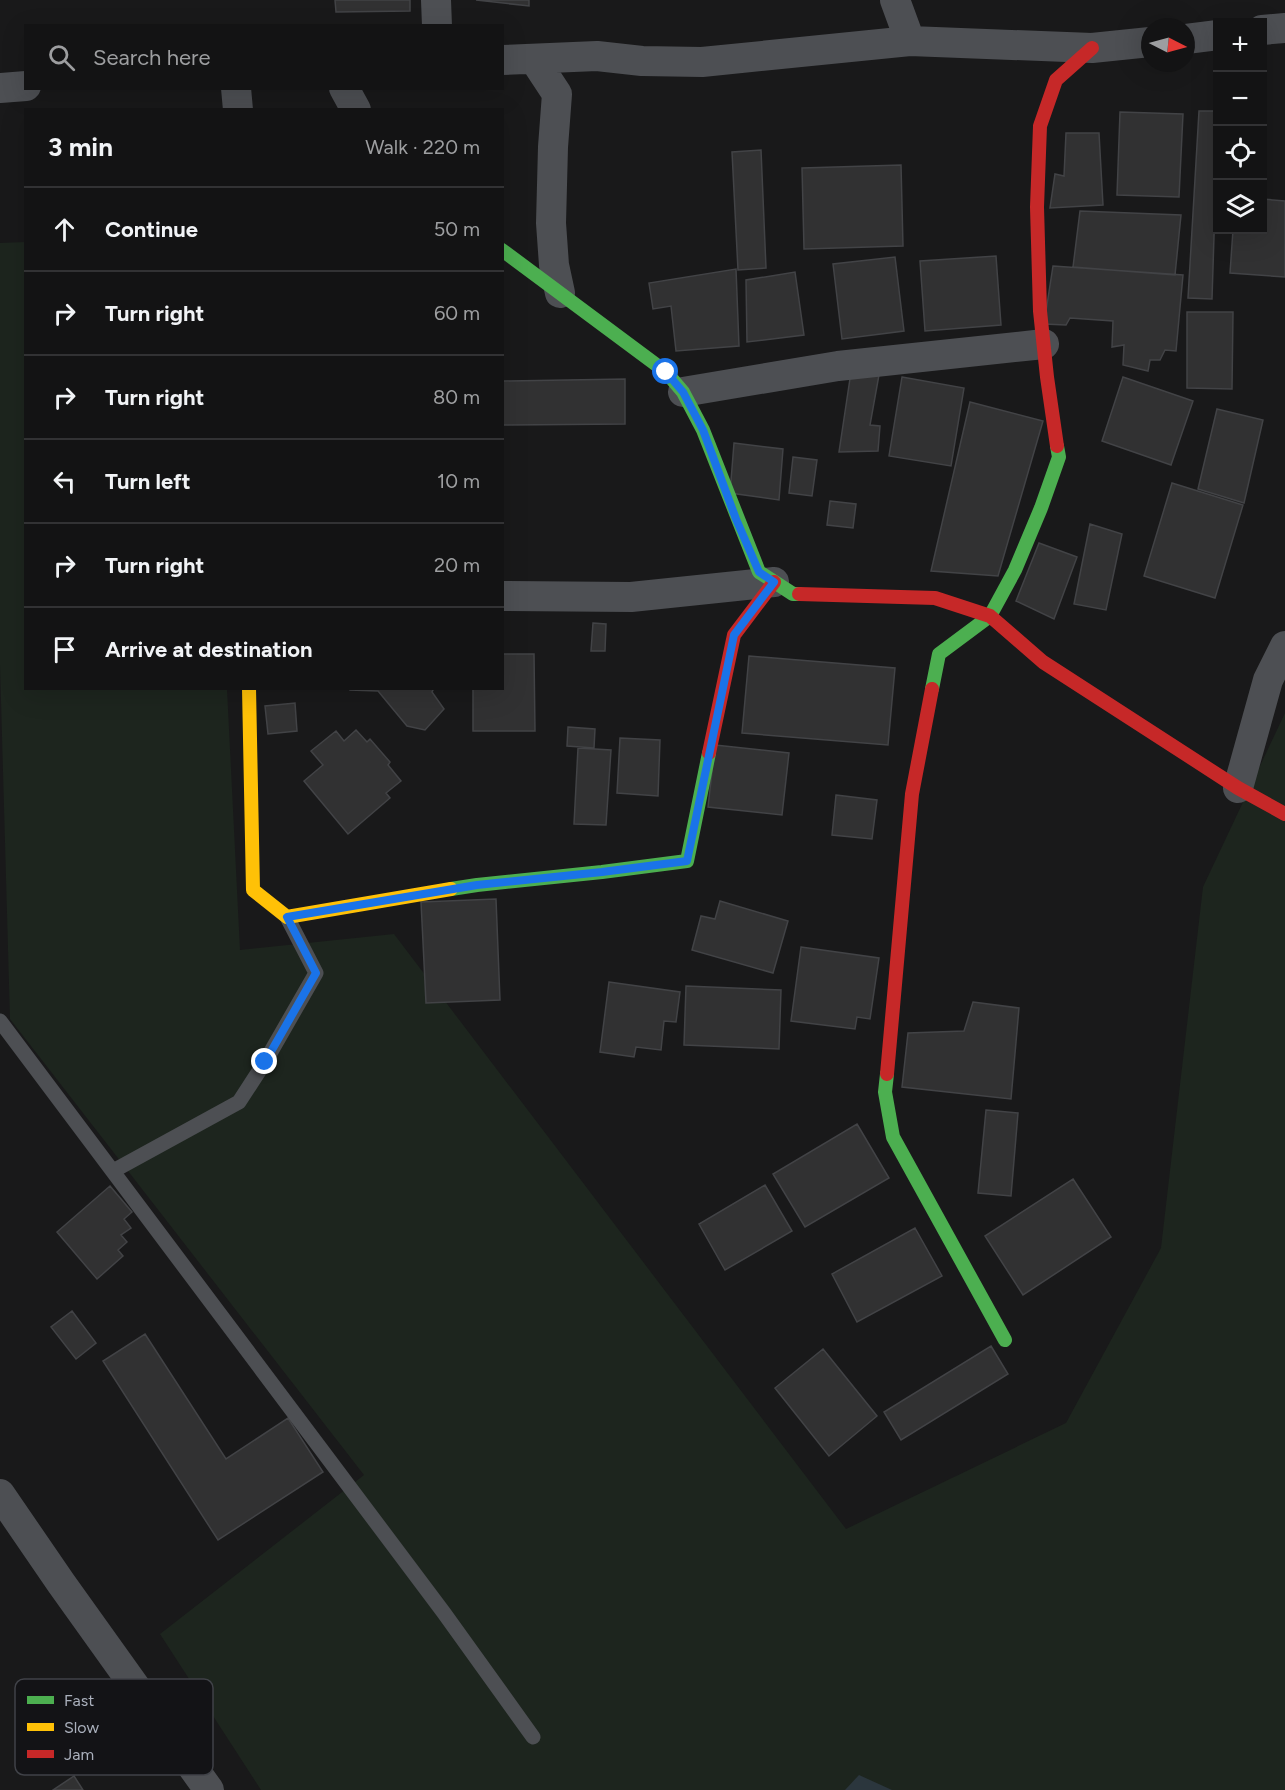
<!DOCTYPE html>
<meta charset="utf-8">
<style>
body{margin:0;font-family:Figtree,sans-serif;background:#202022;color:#f1f3f6}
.controls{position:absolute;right:18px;top:18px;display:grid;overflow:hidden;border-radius:0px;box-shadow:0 6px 24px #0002}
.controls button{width:54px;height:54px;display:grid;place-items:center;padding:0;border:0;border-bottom:2px solid #323234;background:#131314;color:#f1f3f6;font:30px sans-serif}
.compass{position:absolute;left:1141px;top:18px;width:54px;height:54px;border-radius:50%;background:#131314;box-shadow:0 6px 24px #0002;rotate:96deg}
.stop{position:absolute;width:18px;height:18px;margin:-14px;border:4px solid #1a73e8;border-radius:50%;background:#fff}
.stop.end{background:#1a73e8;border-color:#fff;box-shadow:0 2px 6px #0008}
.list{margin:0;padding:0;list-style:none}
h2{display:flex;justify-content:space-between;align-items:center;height:78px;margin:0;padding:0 24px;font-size:26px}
h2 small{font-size:20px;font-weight:400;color:#9d9ea0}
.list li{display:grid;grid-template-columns:39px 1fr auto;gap:18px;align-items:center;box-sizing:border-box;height:84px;padding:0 24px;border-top:2px solid #323234}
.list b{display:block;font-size:22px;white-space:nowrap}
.list em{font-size:20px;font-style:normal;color:#9d9ea0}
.icon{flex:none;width:33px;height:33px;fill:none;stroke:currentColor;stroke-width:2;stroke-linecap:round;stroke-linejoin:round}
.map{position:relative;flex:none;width:1285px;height:1790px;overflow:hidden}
.search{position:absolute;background:#131314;box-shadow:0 6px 24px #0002;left:24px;top:24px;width:480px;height:66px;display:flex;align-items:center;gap:15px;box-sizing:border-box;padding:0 21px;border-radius:0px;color:#9d9ea0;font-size:22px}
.panel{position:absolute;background:#131314;box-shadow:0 6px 24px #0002;left:24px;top:108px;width:480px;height:582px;border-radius:0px}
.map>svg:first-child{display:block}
.green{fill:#1d251e}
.water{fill:#2b363d}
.building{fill:#313132;stroke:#424346;stroke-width:1.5}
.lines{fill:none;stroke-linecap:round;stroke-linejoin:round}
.lane{stroke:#4d4f53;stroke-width:15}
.street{stroke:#4d4f53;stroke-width:30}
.fast{stroke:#4caf50;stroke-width:14}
.slow{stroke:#ffc107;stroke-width:14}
.jam{stroke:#c62828;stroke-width:14}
.route{stroke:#1a73e8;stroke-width:8}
.key{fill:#131316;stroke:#404248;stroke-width:1.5}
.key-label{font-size:16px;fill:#aab0bc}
</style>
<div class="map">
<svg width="1285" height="1790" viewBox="0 0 1285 1790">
<rect width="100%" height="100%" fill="#19191a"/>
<!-- green -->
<path class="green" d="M25,242L26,688L227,689L240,950L394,934L846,1529L1066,1423L1161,1248L1203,887L1285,713V1790H261L160,1634L364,1475L10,1019L0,665V243Z"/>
<!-- water -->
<path class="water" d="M859,1775L892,1790H845Z"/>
<!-- building -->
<path class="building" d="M335,0H410V11L336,12Z
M476,0H529V6Z
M1199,111H1218L1212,299L1188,298Z
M1120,112L1183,114L1179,197L1117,195Z
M1066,133H1099L1103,205L1050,208L1055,174L1064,176Z
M761,150L766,268L738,270L732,152Z
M901,165L903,246L804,249L802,168Z
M1262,199L1285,201V277L1230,273L1233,230H1262Z
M1080,211L1181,215L1175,275L1073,267Z
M996,256L1001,325L925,331L920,261Z
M895,257L904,331L842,339L833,264Z
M1053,266L1183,275L1176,351L1165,350L1160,360H1150L1148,371L1123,365L1124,345L1112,347L1113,321L1070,318L1066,325L1044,324Z
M736,269L739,346L676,351L671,306L653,309L649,283Z
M795,272L804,335L747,342L746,280Z
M1187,312H1233L1232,389L1187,388Z
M851,372L879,375L870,425L880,426L878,451L839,452Z
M902,377L964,388L951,466L889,456Z
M1123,377L1193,401L1171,465L1102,441Z
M625,379V424L502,425V381Z
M970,402L1043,421L998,576L931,571Z
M1217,409L1263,420L1244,503L1198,489Z
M734,443L783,449L779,500L730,493Z
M793,457L817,460L812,496L789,493Z
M1172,483L1243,505L1215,598L1144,576Z
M830,501L856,504L853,528L827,525Z
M1090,524L1122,534L1106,610L1074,604Z
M1039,543L1077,557L1054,619L1016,601Z
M593,623L606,624L605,651H591Z
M502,654H534L535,731H473V688H502Z
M749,656L895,668L888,745L742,733Z
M350,688H434L432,692L444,709L425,730L407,726L378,691L350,690Z
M295,703L297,731L268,734L265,706Z
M568,727L595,729L594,748L567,746Z
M356,730L367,742L370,739L390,762L388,765L401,781L386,793L390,798L348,834L304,781L323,765L311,751L336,731L344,741Z
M620,738L660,740L658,796L617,793Z
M715,745L789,753L782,815L708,807Z
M578,748L611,750L606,825L574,824Z
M836,795L877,800L872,839L832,835Z
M496,899L500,1000L426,1003L421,902Z
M720,901L788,921L773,973L692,950L701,916L715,919Z
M801,947L879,958L870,1019L857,1017L855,1029L791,1021Z
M609,982L680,992L676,1022L664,1021L661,1050L636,1047L634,1057L600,1052Z
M686,986L781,990L779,1049L684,1045Z
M973,1002L1019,1008L1011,1099L902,1087L908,1033L964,1031Z
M986,1110L1018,1113L1011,1196L978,1193Z
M857,1124L889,1178L805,1227L773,1174Z
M1073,1179L1111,1237L1023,1295L985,1236Z
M765,1185L792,1231L725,1270L699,1224Z
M110,1186L132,1212L124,1219L131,1228L121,1235L127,1242L118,1250L123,1256L97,1279L57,1232Z
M915,1228L942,1276L857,1322L832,1274Z
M72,1311L96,1343L76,1359L51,1327Z
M145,1334L226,1459L288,1418L323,1472L218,1540L103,1361Z
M991,1346L1008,1374L901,1440L884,1412Z
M823,1349L877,1416L829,1456L775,1388Z
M74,1776L83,1790H53Z"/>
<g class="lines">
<!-- lane -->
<path class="lane" d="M0,1021L444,1613L533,1737
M113,1171L239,1102L265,1062L316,973L287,917"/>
<!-- street -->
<path class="street" d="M436,0L437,26
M895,0L910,41
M1262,30L1285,28
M1186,39L1218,35
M534,59L557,94L553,147L551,223L554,265L560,293
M502,60L597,56L642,61L702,62L910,41L1092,48L1150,42
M0,88L26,86
M236,88L238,110
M344,88L356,110
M683,392L838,366L1044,344
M502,596L631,597L774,582
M1238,788L1268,680L1285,646
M0,1494L61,1583L209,1790"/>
<!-- fast -->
<path class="fast" d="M502,250L666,372L683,392L703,430L759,572L793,594H799
M932,689L939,654L990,616L1015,570L1041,508L1059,457L1057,446
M451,889L477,885L602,872L687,861L709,753
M887,1074L885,1092L893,1137L1005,1340"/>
<!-- slow -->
<path class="slow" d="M249,688L253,890L287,917L451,889"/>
<!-- jam -->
<path class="jam" d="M1057,446L1047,377L1040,311L1037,207L1040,126L1056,80L1092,48
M799,594L935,598L990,616L1043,662L1238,788L1285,814
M709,753L734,635L774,582
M887,1074L912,794L932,689"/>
</g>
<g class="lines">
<!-- route -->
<path class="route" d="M265,1062L316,973L287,917L477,885L602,872L687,861L734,635L774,582L759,572L736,519L703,430L683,392L666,372"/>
</g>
<!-- legend -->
<rect x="15" y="1679" width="198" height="96" rx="9" class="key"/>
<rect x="27" y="1696" width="27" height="8" fill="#4caf50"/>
<rect x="27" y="1723" width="27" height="8" fill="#ffc107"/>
<rect x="27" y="1750" width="27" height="8" fill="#c62828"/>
<g class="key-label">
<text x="64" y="1706">Fast</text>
<text x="64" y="1733">Slow</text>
<text x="64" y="1760">Jam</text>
</g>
</svg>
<div class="controls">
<button>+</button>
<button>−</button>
<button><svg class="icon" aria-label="locate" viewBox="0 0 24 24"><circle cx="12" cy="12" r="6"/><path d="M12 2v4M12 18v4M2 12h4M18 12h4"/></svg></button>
<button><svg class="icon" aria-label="layers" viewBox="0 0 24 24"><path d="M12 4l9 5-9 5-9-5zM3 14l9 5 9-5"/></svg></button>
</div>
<svg class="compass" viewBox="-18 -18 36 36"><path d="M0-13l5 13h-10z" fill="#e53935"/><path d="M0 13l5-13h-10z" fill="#9d9ea0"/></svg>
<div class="stop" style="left:666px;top:372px"></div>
<div class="stop end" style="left:265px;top:1062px"></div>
<div class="search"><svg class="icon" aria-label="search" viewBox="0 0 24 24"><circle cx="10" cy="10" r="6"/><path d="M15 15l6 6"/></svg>Search here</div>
<section class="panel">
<h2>3 min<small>Walk · 220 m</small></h2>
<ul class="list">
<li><svg class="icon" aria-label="ahead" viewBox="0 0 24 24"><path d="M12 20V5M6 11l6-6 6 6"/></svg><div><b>Continue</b></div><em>50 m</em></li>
<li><svg class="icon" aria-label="right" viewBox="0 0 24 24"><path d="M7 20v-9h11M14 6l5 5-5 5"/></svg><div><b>Turn right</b></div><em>60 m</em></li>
<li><svg class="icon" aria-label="right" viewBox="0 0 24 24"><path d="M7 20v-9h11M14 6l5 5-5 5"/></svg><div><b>Turn right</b></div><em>80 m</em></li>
<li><svg class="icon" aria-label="left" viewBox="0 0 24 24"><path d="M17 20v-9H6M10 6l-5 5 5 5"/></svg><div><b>Turn left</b></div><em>10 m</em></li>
<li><svg class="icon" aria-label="right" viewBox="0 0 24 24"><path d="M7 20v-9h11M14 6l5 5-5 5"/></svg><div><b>Turn right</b></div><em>20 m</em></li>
<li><svg class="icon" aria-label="arrive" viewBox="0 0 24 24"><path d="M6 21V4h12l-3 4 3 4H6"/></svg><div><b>Arrive at destination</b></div></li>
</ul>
</section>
</div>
